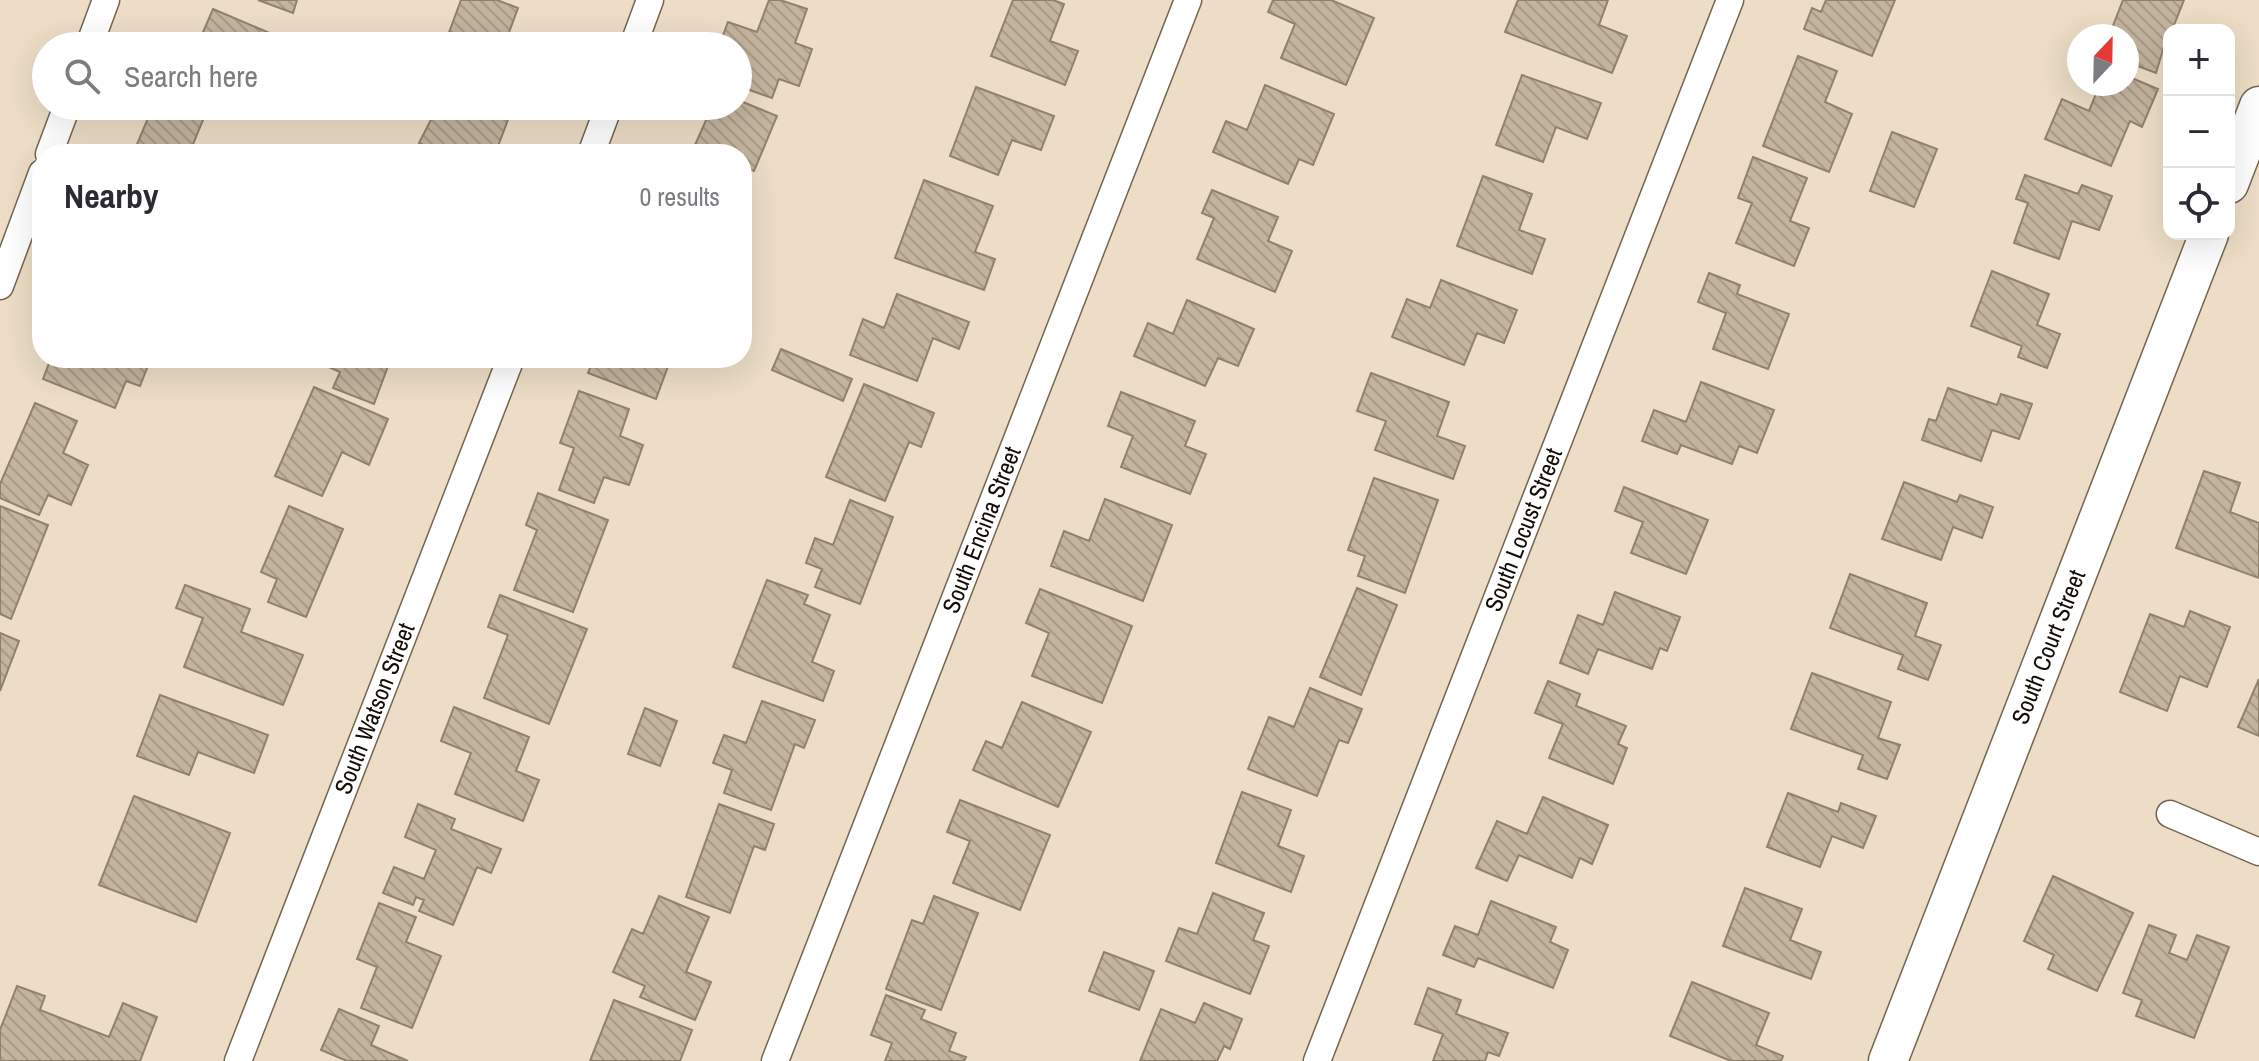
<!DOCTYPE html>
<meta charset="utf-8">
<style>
body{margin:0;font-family:"Archivo Narrow",sans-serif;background:#f2f2f3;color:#2b2b33}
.controls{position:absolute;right:24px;top:24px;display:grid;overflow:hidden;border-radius:16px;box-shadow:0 8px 32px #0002}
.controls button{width:72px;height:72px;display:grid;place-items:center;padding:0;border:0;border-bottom:2px solid #e1e1e2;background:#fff;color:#2b2b33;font:40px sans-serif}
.compass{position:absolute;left:2067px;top:24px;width:72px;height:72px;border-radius:50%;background:#fff;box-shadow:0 8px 32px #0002;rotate:22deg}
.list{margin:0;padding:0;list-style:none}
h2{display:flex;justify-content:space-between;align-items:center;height:104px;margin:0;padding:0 32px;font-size:34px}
h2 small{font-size:26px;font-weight:400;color:#7c7c81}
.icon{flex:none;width:44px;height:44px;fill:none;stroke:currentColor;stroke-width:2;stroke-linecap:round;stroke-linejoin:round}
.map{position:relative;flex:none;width:2259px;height:1061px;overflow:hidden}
.search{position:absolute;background:#fff;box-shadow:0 8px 32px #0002;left:32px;top:32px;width:720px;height:88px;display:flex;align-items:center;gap:20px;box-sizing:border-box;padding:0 28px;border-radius:44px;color:#7c7c81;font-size:30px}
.panel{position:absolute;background:#fff;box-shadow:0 8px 32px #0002;left:32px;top:144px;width:720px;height:224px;border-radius:32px}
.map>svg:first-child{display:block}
.building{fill:url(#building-back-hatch);stroke:#90816c;stroke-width:2}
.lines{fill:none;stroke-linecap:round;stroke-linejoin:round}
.street-casing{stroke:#736550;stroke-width:29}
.secondary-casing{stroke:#736550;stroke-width:41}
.street{stroke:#fff;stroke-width:26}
.secondary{stroke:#fff;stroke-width:38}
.labels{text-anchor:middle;stroke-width:7;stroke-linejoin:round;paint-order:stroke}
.street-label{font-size:24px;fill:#120d05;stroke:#edddc6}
</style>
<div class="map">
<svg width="2259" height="1061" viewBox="0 0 2259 1061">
<defs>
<pattern id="building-back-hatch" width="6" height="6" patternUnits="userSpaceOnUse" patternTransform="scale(2)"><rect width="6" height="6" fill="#c4b49e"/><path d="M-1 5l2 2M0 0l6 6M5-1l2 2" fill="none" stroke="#a79a87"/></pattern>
</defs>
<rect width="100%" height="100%" fill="#edddc6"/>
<!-- building -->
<path class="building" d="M258,0H297L293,13Z
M461,0H497L518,8L504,46H444Z
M769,0H780L807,9L795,43L812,49L799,86L779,79L772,98L738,86V46H719L728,22L757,32Z
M1013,0H1053L1064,4L1050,41L1078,51L1065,85L991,56Z
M1273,0H1331L1374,18L1346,85L1281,58L1295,24L1268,12Z
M1518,0H1608L1599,25L1627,36L1612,73L1505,32Z
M1826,0H1895L1872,56L1804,29L1812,8L1821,12Z
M2123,0H2184L2172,30H2169L2156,73L2127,62V36H2109Z
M213,9L279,37L275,46H197Z
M1798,56L1837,71L1825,102L1852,114L1829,172L1763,146Z
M1522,75L1601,103L1587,139L1556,127L1543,162L1496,145Z
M2127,76L2158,89L2142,127L2130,121L2111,166L2045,139L2062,99L2089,111L2100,84H2127Z
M1265,85L1334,114L1313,165L1299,159L1288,184L1213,152L1226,121L1247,130Z
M976,87L1054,116L1041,150L1012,140L998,175L950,156Z
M738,100L777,116L754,171L742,166V154H691L707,118L693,112L696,106H738Z
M153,106H182L205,115L189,154H133Z
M438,106H480L509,117L495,154H428L431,148L419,143Z
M1892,132L1937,149L1914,207L1870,191Z
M1753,157L1807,178L1790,221L1809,228L1794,266L1736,243L1752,203L1738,198Z
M2025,175L2078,194L2082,185L2112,196L2099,230L2072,221L2059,259L2014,243L2028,203L2016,199Z
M1483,176L1532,194L1519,230L1545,239L1532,274L1457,246Z
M924,180L993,206L975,252L995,259L984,290L895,258Z
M1212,190L1278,217L1268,241L1292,251L1275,292L1197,259L1214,218L1202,213Z
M1992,271L2049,294L2037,325L2060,334L2047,368L2018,357L2022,346L1971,326Z
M1709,273L1740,285L1737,294L1789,314L1768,369L1713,349L1726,313L1698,302Z
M1441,280L1517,310L1504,343L1477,333L1464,365L1392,337L1407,299L1430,308Z
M897,294L969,322L959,349L933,338L917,381L850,355L863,319L884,328Z
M1187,300L1254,329L1238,366L1218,358L1205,386L1134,356L1148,323L1173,334Z
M781,349L852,379L843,401L772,370Z
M51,358H151L140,386L126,381L115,408L43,379Z
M324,358H391L374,404L333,388L340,372L322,364Z
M594,358H671L656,399L588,373Z
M1371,373L1449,402L1437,436L1465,446L1453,479L1375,450L1386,421L1357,411Z
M1701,382L1774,410L1757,453L1739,446L1732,464L1681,445L1677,454L1642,441L1654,410L1686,422Z
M864,384L934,413L921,447L909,442L885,501L826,477Z
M314,387L388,419L369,465L342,452L322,496L275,476Z
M1948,388L1997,405L2001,394L2032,404L2019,439L1992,430L1981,461L1922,440L1929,419L1936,421Z
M579,391L629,409L620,436L643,445L629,485L604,477L594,503L559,490L574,448L560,443Z
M1121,392L1195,421L1185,446L1206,454L1190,494L1121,467L1133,436L1108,426Z
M35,403L77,421L63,453L88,465L71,505L48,495L39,515L0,498V484Z
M2204,471L2240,483L2230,512L2259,523V578L2176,548Z
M1374,478L1438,500L1405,593L1358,576L1365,556L1348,550Z
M1904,482L1957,502L1960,495L1993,507L1982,538L1953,527L1941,560L1882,539Z
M1624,487L1708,520L1686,574L1631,553L1643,522L1615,511Z
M538,493L608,520L573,612L514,590L537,530L526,525Z
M1105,499L1172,525L1143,601L1051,566L1064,531L1089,541Z
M850,500L893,517L860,604L815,587L822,569L806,563L815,538L833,545Z
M0,506L48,525L11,619L0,614Z
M289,506L343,529L306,617L268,602L277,579L261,572Z
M1850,574L1927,603L1915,636L1941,645L1928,680L1898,669L1903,655L1830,628Z
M767,580L808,595L804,604L830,615L812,662L834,671L823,701L733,667Z
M185,585L250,609L241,632L303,655L283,705L184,667L203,618L176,608Z
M1357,588L1397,605L1361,695L1320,677Z
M1040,589L1132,626L1102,703L1032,676L1049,633L1026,623Z
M1615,592L1680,617L1667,651L1660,648L1652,669L1598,649L1588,674L1560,663L1578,615L1603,625Z
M500,595L587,629L549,724L484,698L508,635L488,627Z
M2190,611L2230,627L2207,687L2180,676L2167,711L2120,692L2150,614L2184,627Z
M0,633L19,641L0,691Z
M1812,673L1891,702L1878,738L1900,745L1887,779L1858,769L1863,755L1791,729Z
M2259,679V736L2238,727Z
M1548,681L1580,694L1576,706L1626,726L1618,744L1627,748L1613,784L1549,758L1563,724L1535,713Z
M1310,688L1362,709L1348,743L1339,740L1317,796L1248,769L1269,717L1294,727Z
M160,695L268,735L254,773L198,752L189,775L137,756Z
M762,701L815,720L804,748L795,744L771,810L724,793L732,770L713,763L724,735L746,743Z
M1022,702L1091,732L1058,807L973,770L986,741L1002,748Z
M454,707L529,737L516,771L539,780L523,821L455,794L471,753L441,741Z
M645,708L677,721L660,766L628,754Z
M1242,792L1291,810L1278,846L1304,856L1291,892L1216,863Z
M1788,793L1838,812L1841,803L1876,816L1863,848L1832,836L1820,867L1767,847Z
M134,796L230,833L196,922L99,885Z
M1543,797L1608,825L1592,864L1580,858L1572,878L1519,855L1507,881L1476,868L1497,821L1527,834Z
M960,800L1050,835L1020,910L953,883L970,841L947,832Z
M418,804L455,819L451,829L501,849L491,873L477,867L453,925L419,911L424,900L416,897L413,905L383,893L394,867L424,879L436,850L405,837Z
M719,804L774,824L765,850L754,846L730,913L686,897Z
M2053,876L2133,913L2097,991L2048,969L2054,955L2024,941Z
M1745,888L1802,909L1790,940L1821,952L1811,979L1723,946Z
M1213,893L1264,913L1253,940L1269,946L1250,994L1166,961L1179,928L1197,934Z
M659,896L709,917L686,972L711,982L695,1020L640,997L645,986L613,972L632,929L643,934Z
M934,896L978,913L941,1010L886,989L912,920L923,924Z
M1491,901L1556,927L1550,942L1568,950L1553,988L1478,958L1474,967L1443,955L1455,926L1478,935Z
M379,903L416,917L406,942L441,956L412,1028L361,1008L377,967L357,959Z
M2149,925L2176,935L2169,953L2187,960L2197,935L2229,947L2194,1038L2136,1016L2142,1000L2123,993Z
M1104,952L1154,971L1139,1010L1089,991Z
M1692,982L1769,1013L1756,1045L1783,1056L1781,1061H1731L1670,1036Z
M17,986L45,996L40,1010L109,1037L123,1003L157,1017L140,1061H0V1030Z
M1428,988L1461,1000L1456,1014L1508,1033L1499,1056L1488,1052L1485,1061H1433L1443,1034L1415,1024Z
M886,995L925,1010L921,1019L956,1033L949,1051L966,1057L964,1061H885L892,1043L871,1035Z
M614,1000L692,1030L680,1061H590Z
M1204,1003L1242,1019L1230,1049L1224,1046L1217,1061H1140L1161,1009L1195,1023Z
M339,1009L379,1026L371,1045L408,1061H347L321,1050Z"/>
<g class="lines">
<!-- street casing -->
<g class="street-casing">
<g id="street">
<path d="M89,46L106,0"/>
<path d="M633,46L650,0"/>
<path d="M49,154L67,106"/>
<path d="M591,154L609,106"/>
<path d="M0,286L42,173"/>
<path d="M2170,814L2259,852"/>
<path id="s1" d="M238,1061L511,358"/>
<path id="s2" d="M775,1061L1188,0"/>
<path id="s3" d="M1317,1061L1730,0"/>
</g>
</g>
<!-- secondary casing -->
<g class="secondary-casing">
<g id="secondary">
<path d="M2229,184L2259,106"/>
<path id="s4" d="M1888,1061L2209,234"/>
</g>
</g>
<!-- street -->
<use href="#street" class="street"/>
<!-- secondary -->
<use href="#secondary" class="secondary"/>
</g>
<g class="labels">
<!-- street labels -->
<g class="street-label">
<text dy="8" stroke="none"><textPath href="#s2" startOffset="570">South Encina Street</textPath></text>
<text dy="8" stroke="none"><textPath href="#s3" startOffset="570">South Locust Street</textPath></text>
<text dy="8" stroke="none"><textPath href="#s4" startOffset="444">South Court Street</textPath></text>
<text dy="8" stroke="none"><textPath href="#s1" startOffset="378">South Watson Street</textPath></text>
</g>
</g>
</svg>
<div class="controls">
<button>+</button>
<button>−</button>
<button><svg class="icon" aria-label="locate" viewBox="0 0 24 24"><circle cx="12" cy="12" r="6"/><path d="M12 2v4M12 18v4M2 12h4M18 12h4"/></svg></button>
</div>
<svg class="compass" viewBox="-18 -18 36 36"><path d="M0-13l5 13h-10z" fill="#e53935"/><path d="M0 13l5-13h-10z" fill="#7c7c81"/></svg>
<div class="search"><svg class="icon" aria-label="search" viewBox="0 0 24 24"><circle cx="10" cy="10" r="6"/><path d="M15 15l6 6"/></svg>Search here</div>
<section class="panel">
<h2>Nearby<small>0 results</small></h2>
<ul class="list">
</ul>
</section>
</div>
